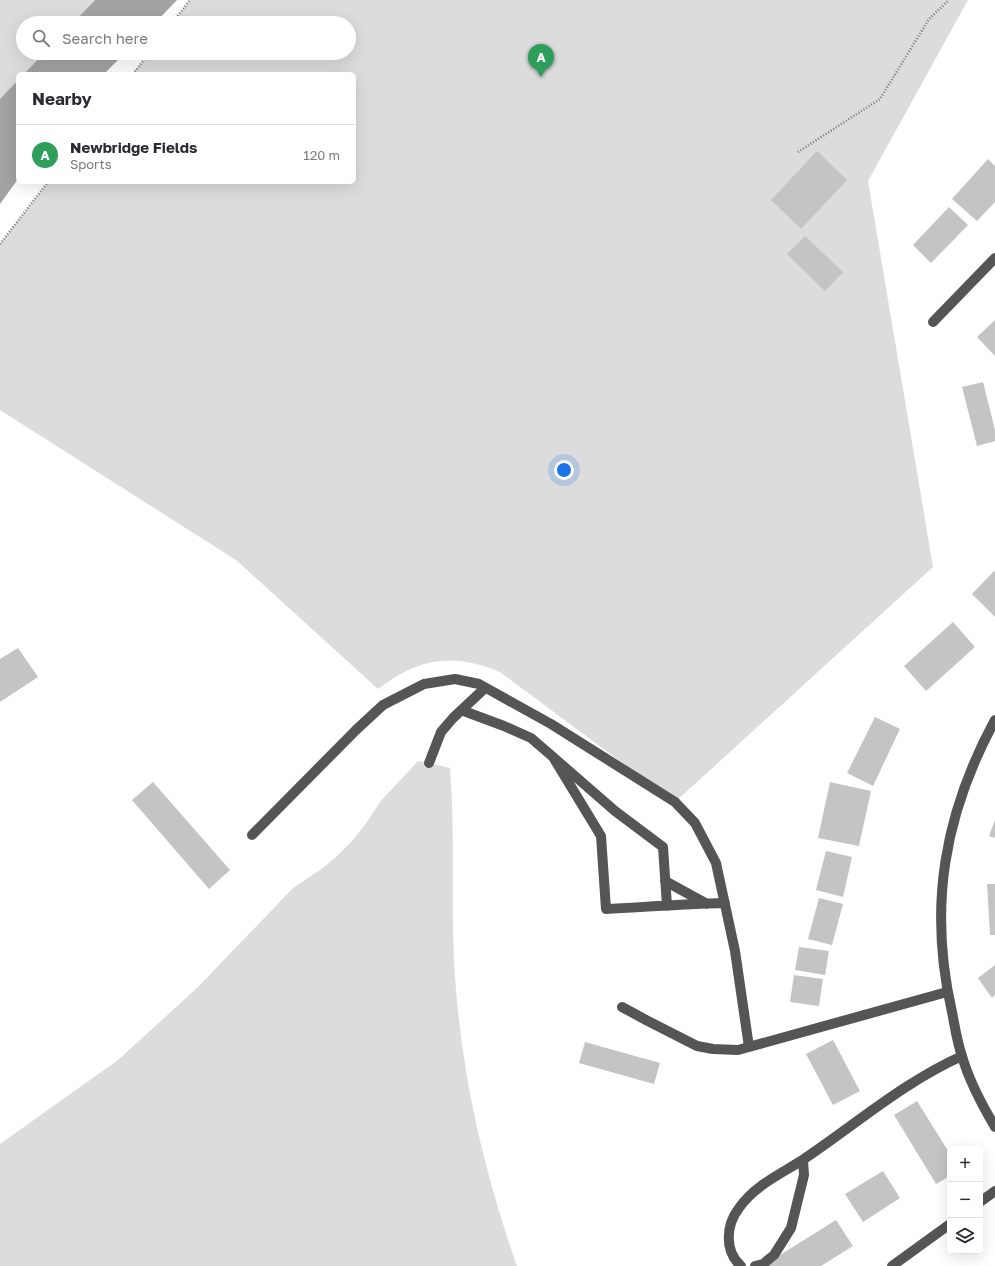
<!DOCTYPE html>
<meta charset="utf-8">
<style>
body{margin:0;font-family:"Golos Text",sans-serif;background:#f7f7f7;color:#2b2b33}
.controls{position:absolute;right:12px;bottom:12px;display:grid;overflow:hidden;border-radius:6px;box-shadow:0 4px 16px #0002}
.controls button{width:36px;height:36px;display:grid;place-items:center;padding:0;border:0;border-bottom:1px solid #e1e1e2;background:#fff;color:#2b2b33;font:20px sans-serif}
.you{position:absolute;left:564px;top:470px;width:14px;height:14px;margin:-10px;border:3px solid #fff;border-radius:50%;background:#1a73e8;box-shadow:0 0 0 6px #1a73e833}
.badge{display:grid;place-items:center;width:26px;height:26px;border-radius:50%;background:#0b8043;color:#fff;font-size:13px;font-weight:700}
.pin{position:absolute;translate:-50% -33px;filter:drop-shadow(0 1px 2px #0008)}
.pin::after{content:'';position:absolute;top:21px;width:14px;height:12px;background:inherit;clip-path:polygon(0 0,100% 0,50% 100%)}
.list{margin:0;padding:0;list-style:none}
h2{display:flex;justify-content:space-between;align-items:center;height:52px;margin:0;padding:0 16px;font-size:17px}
h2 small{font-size:13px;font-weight:400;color:#7c7c81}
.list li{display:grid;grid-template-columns:26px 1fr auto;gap:12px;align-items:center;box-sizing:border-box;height:60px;padding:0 16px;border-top:1px solid #e1e1e2}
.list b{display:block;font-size:15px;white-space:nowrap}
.list p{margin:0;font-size:13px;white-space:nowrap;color:#7c7c81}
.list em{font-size:13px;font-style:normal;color:#7c7c81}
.icon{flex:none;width:22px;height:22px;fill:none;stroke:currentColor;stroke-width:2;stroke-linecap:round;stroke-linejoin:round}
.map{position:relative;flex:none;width:995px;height:1266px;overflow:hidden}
.search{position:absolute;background:#fff;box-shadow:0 4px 16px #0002;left:16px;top:16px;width:340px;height:44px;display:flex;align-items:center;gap:10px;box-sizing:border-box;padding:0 14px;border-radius:22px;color:#7c7c81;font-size:15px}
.panel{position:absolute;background:#fff;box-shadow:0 4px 16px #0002;left:16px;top:72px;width:340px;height:112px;border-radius:6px}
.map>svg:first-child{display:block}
.green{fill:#dcdcdc}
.water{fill:#a3a3a3}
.building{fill:#c4c4c4}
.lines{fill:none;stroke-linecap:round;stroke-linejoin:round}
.path{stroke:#777;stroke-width:2.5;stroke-dasharray:1 2;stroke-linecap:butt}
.minor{stroke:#555;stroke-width:10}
</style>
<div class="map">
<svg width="995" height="1266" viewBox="0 0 995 1266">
<rect width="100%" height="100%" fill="#fff"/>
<!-- green -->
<path class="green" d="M0,0H95L73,23H23V53H44L24,74H18V80L0,99Z
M190,0H968L868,181L933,567L675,802L500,672C453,652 418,658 378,689L236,560L0,410V244L48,182H354V74H132L149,53H349V23H172Z
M418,761L429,763L450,768C455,831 451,895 454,959C459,1064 482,1167 517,1266H0V1144L118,1060L197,988L293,888L323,868L337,856L353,840L367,822L380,802Z"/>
<!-- water -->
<path class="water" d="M95,0H177L155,23H73Z
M44,53H125L104,74H24Z
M18,80V179L0,204V99Z"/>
<!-- building -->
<path class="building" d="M817,151L847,180L801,229L771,200Z
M988,159L995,166V202L977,221L952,199Z
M949,207L968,225L931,263L913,245Z
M805,236L843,272L825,291L787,254Z
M995,320V356L977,337Z
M983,382L995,430V441L977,446L962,387Z
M994,571L995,572V617L972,594Z
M953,622L975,647L926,691L904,666Z
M18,648L38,677L0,702V659Z
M875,717L900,729L873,786L847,773Z
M153,782L230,870L209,889L132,800Z
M830,782L871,791L859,846L818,838Z
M995,820V838L989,836Z
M826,851L852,857L843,897L816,890Z
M987,884H995V935H990Z
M819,898L843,904L832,945L808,939Z
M799,947L829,951L825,975L795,970Z
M995,965V995L992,998L978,978Z
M794,975L823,979L819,1006L790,1002Z
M833,1040L860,1091L833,1105L806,1054Z
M585,1042L660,1063L654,1084L579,1063Z
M917,1101L950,1154V1176L936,1184L894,1115Z
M883,1171L900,1198L863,1222L845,1194Z
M836,1220L853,1246L821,1266H764V1265Z"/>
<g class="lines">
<!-- path -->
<path class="path" d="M172,23L190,0
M133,74L149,53
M798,152L880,99L929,19L949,0
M0,244L48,182"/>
<!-- minor -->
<path class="minor" d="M933,322L995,258
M461,710L504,726L531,738L553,757
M995,720C944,814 928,907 952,1012C955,1027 957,1042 962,1056C969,1081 982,1105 995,1127
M429,763L441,732L453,718L485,688
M252,835L356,730L383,705L424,684L455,679L479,684L551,724L675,802L695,823L716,863L735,951L749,1047
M665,881L707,904
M667,906L663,847L615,811L553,757L601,836L606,909C645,907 685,904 725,903
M622,1007L646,1020L697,1046L713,1049L738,1050L947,992
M980,1202L995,1191
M741,1266C724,1251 726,1225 739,1208C755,1185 781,1174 804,1159C856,1124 904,1082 962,1056
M755,1266L763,1264L774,1255L791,1228L804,1175L803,1160
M892,1266L950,1224"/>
</g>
</svg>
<div class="controls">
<button>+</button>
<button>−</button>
<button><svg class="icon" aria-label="layers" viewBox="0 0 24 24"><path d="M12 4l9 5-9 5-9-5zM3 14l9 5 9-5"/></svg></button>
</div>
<div class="you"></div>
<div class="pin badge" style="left:541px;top:77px;background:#2e9e5b">A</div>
<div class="search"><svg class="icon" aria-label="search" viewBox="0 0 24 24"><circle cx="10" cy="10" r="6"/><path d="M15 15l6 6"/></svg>Search here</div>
<section class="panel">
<h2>Nearby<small></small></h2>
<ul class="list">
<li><span class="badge" style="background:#2e9e5b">A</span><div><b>Newbridge Fields</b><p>Sports</p></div><em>120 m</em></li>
</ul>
</section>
</div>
